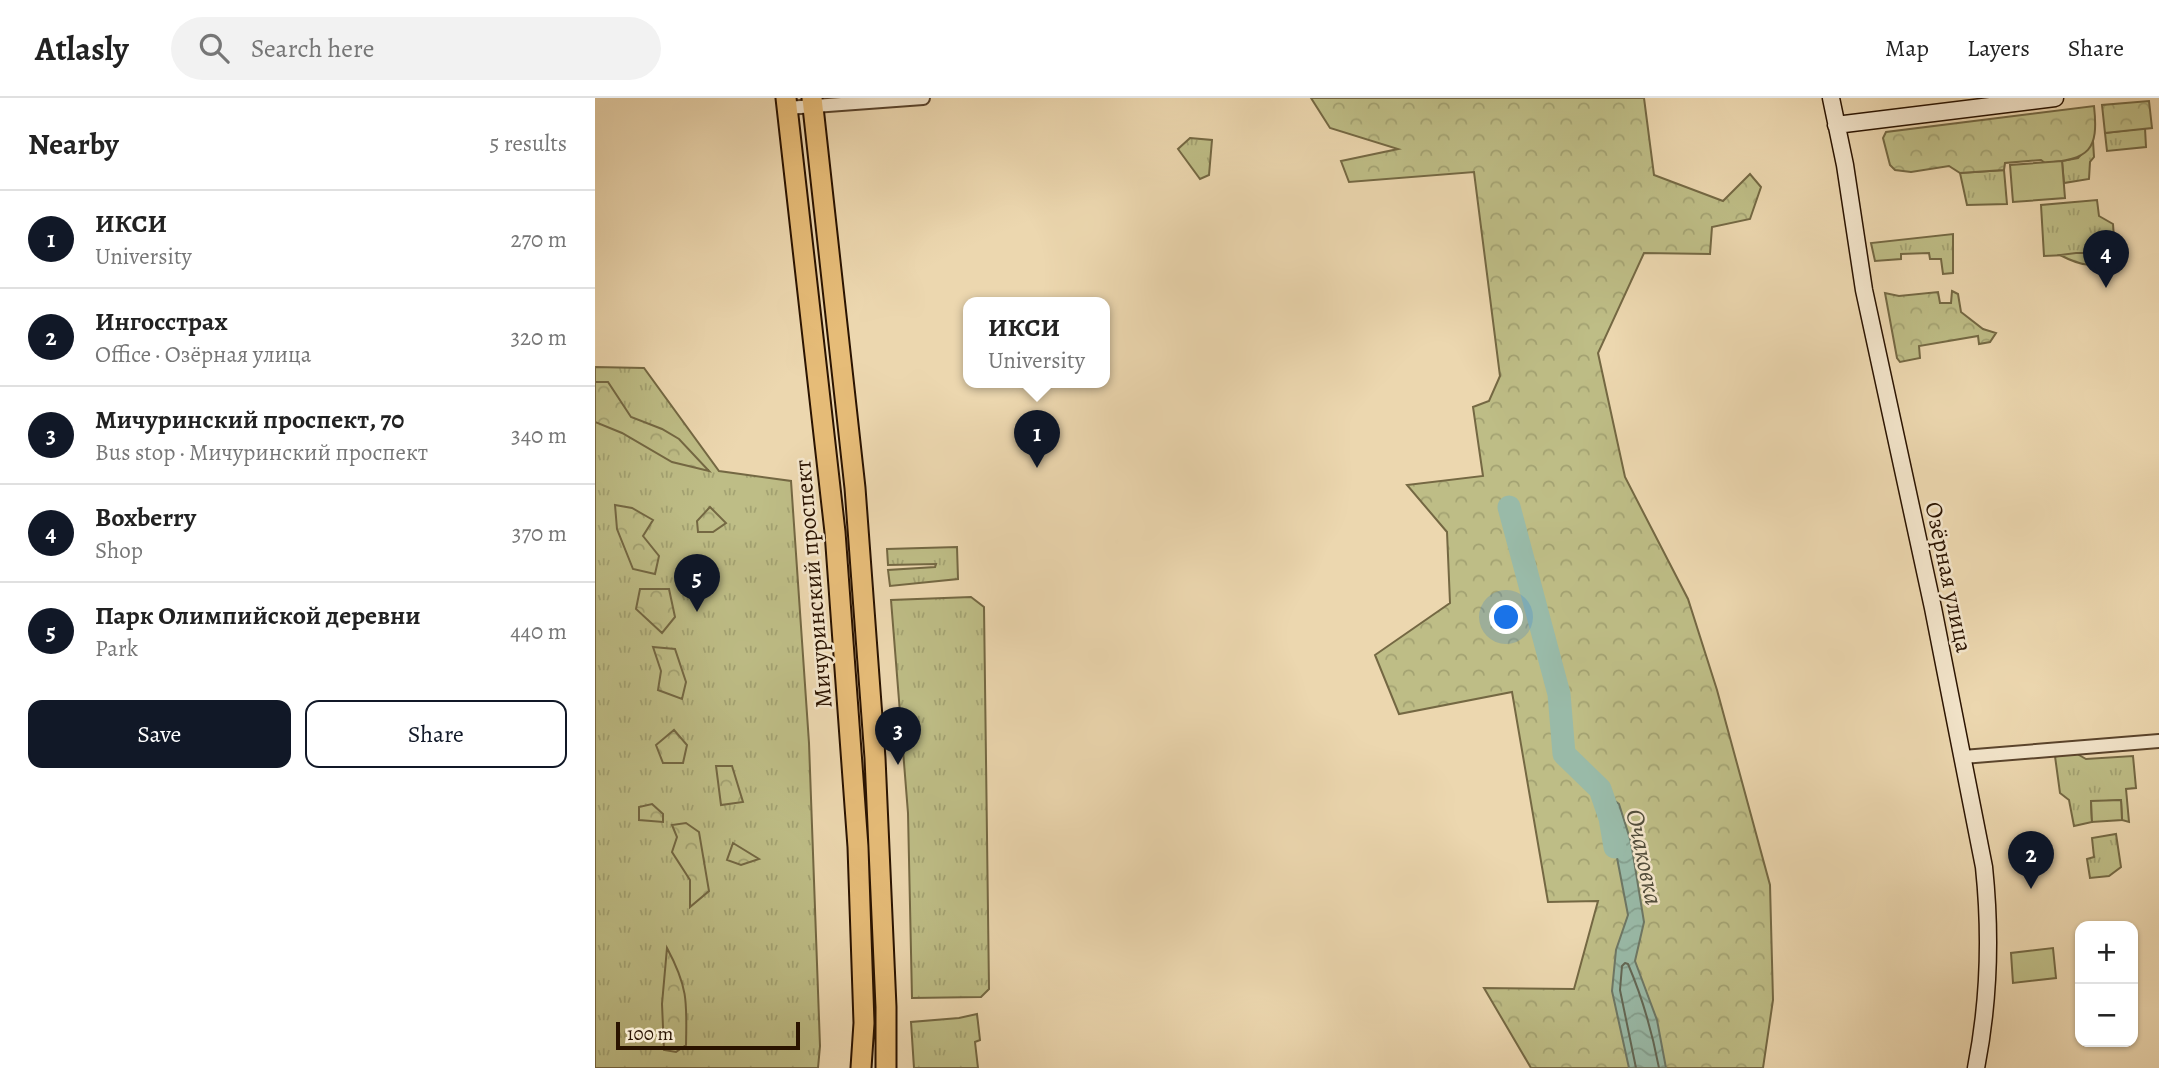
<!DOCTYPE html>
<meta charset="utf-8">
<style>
body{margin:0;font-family:Alegreya,serif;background:#f2f2f2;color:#222}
.controls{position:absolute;right:21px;bottom:21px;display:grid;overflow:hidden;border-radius:14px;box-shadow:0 2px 5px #0004}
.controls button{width:63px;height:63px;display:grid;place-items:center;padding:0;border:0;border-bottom:2px solid #e0e0e0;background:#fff;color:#222;font:35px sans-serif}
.scale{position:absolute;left:21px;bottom:18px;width:184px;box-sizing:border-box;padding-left:7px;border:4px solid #2a1300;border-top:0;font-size:19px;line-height:24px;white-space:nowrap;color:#2a1300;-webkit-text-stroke:5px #f3e5cb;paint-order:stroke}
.you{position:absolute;left:912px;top:520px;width:24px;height:24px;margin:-18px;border:5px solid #fff;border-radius:50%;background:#1a73e8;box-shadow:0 0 0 10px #1a73e833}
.badge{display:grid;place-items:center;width:46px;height:46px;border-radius:50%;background:#111827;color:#fff;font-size:23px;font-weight:700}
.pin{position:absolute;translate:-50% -58px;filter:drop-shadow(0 2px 4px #0008)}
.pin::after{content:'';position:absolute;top:37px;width:24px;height:21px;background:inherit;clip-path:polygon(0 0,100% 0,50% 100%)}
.popup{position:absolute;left:368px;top:199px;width:147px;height:91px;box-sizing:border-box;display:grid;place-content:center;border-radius:14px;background:#fff;filter:drop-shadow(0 2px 5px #0005);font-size:23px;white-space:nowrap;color:#767676}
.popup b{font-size:26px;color:#222}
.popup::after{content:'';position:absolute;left:50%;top:100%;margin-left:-14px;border:14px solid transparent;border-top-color:#fff}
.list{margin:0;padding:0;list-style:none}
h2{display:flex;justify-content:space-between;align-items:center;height:91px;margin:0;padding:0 28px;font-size:30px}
h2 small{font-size:23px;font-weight:400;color:#767676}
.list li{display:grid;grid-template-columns:46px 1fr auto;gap:21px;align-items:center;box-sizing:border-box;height:98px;padding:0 28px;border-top:2px solid #e0e0e0}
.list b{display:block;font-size:26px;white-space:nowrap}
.list p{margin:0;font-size:23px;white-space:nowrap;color:#767676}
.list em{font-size:23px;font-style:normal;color:#767676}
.actions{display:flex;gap:14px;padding:21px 28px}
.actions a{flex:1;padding:16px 0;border:2px solid #111827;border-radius:14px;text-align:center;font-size:24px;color:#111827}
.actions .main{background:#111827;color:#fff}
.icon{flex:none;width:38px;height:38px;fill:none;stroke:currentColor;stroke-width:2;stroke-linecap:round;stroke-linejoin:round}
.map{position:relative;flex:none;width:1564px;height:970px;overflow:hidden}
header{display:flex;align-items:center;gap:42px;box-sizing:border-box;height:98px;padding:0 35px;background:#fff;border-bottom:2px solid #e0e0e0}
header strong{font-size:33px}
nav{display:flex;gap:38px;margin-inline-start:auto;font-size:24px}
.search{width:490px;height:63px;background:#f2f2f2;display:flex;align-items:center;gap:18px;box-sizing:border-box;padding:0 24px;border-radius:38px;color:#767676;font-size:26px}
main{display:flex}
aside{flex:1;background:#fff}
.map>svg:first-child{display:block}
.grass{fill:url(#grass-tufts);stroke:#746843;stroke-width:2}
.forest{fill:url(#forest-crowns);stroke:#746843;stroke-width:2}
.pitch{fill:#bebd86;stroke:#746843;stroke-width:2}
.water{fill:url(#water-waves);stroke:#6d7765;stroke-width:2}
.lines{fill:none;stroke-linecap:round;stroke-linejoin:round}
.shore{stroke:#626654;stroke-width:2}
.river{stroke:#99baa8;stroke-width:23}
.street-casing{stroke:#5a442c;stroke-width:16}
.secondary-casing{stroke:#2a1300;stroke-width:19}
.primary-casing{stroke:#2a1300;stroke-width:23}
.street{stroke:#f3e5cb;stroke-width:12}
.secondary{stroke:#f3e5cb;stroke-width:16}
.primary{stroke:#e6bc78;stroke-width:19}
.labels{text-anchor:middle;stroke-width:5;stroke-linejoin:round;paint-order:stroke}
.street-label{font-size:24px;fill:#2a1300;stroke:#f3e5cb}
.water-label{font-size:26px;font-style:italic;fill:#514d3b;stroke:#f3e5cb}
</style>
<header>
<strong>Atlasly</strong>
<div class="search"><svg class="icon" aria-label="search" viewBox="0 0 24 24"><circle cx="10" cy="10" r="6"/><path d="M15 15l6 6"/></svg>Search here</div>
<nav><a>Map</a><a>Layers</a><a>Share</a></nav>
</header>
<main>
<aside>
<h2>Nearby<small>5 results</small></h2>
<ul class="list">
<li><span class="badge">1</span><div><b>ИКСИ</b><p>University</p></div><em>270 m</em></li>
<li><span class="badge">2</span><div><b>Ингосстрах</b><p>Office · Озёрная улица</p></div><em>320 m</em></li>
<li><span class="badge">3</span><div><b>Мичуринский проспект, 70</b><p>Bus stop · Мичуринский проспект</p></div><em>340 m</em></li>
<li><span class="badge">4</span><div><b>Boxberry</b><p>Shop</p></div><em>370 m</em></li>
<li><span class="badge">5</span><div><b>Парк Олимпийской деревни</b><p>Park</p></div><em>440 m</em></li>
</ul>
<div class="actions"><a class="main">Save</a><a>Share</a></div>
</aside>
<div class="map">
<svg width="1564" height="970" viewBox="0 0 1564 970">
<defs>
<pattern id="grass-tufts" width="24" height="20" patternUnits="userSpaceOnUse" patternTransform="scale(1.75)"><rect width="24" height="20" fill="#bebd86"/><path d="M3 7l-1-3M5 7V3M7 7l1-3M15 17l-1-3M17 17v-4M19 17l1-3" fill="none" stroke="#a3a272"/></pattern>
<pattern id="forest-crowns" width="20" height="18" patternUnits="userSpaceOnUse" patternTransform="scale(1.75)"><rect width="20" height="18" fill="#bebd86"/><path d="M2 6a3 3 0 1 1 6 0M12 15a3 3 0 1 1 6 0" fill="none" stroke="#a3a272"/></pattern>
<pattern id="water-waves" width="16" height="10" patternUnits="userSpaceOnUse" patternTransform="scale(1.75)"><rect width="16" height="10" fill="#99baa8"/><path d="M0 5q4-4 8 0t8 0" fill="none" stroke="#849f8f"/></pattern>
</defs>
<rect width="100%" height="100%" fill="#ecd7af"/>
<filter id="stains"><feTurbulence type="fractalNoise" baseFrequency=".00286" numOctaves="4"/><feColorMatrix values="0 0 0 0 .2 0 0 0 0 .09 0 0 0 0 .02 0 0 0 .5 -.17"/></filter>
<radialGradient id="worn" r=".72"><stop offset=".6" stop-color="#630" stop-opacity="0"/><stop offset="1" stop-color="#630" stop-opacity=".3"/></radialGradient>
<!-- grass -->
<path class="grass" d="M1550,30L1551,49L1512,53L1510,35Z
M595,40L617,42L614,77L605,81L583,51Z
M1498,43L1499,59L1495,64L1494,81L1469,85L1467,63L1483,60Z
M1409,72L1412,106L1372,107L1365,75Z
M1502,102L1504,118L1518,126L1520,155L1449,158L1446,107Z
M1358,136V175L1348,176L1346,161H1335L1334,155L1306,156V161L1280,163L1276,145Z
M0,269L49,270L124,373L196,383L214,645L225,948L223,970H0Z
M362,449L363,481L295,488L293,472L340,469L341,466L293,467L292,451Z
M376,499L389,509L394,891L386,899L317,900L313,715L296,502Z
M1472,650L1491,661L1538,658L1541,690L1531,691L1534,724L1527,722L1526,702L1496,704L1497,724L1479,728L1474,702L1465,695L1459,651Z
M1521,736L1526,769L1514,778L1495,780L1492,761L1499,759L1497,740Z
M382,916L385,942L380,944L383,970H319L316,924L364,920Z"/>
<!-- forest -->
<path class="forest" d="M716,0H1049L1059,77L1128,103L1155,76L1166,89L1155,121L1117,129L1115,156L1049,155L1003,255L1030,379L1093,501L1122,592L1175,787L1178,902L1168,970H936L889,890L979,891L1003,803L953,804L917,594L804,616L780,557L855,505L852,434L812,387L888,378L878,309L894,303L905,278L879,74L754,84L746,63L803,51L735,30Z
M1554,3L1557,30L1510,35L1507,7Z
M1499,8C1504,53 1494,61 1450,65L1446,62L1410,65L1409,72L1365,75L1354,68L1316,74L1300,72L1295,67L1288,40L1291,34Z
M1481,155H1520V162C1500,171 1484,167 1465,157Z
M1357,193L1363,196L1366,214L1388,231L1401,235L1395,244L1384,246L1383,238L1324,248L1325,260L1305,264L1302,260L1290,195L1304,198L1343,194L1345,205H1356Z
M0,284H13L36,319L67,331L84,341L114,373L77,364L27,335L0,324Z
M20,407L37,410L58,422L48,438L64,458L60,476L38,471L22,431Z
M115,409L131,425L118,434H103L102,423Z
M45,491H74L80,519L67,535L41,511Z
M58,549L80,551L91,584L87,601L63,592L66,573Z
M79,632L92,647L88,665H68L61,647Z
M121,668H137L148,704L126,707Z
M57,706L68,716V724L44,722V709Z
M91,725L104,734L114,793L95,809V782L77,754L82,739L77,727Z
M138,745L164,761L146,767L132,762Z
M72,850C93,889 92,904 91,947L81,954L69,952L67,906Z"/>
<!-- pitch -->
<path class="pitch" d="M1467,63L1470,100L1418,104L1415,67Z
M1526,702L1527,722L1497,724L1496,703Z
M1458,850L1461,880L1418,885L1416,855Z"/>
<!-- water -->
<path class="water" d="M1005,691L1024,706L1036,744L1049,824L1040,863L1062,922L1071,970H1034L1017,893L1021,852L1033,817L1014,718Z"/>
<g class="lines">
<!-- shore -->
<path class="shore" d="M1041,970L1025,892L1027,868L1030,865L1033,866C1048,901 1057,933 1064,970"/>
<!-- river -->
<path class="river" d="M914,409L964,596L969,656L1005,691L1015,720L1020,749"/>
<!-- street casing -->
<g class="street-casing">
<path id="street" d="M192,10L328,0
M1368,659L1564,643"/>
</g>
<!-- secondary casing -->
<g class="secondary-casing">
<path id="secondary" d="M1236,0L1250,67L1269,192L1338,510L1389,769C1396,836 1394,904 1381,970
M1241,27L1460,0"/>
</g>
<!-- primary casing -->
<g class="primary-casing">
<path id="primary" d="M191,0L240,434L263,749L269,925L266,970
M217,0L260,390L280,660L291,909V970"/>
</g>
<!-- street -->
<use href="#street" class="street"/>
<!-- secondary -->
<use href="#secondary" class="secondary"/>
<!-- primary -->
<use href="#primary" class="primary"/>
</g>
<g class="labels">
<!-- street labels -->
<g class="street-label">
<text transform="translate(1354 479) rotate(78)" y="8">Озёрная улица</text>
<text transform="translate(218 486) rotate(-95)" y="8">Мичуринский проспект</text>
</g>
<!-- water labels -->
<g class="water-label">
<text transform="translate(1050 759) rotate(78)" y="9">Очаковка</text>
</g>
</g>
<rect width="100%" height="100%" filter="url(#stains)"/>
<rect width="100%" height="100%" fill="url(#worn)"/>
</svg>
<div class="controls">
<button>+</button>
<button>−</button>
</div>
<div class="scale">100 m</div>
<div class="you"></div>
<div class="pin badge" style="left:442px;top:370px">1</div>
<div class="popup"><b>ИКСИ</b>University</div>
<div class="pin badge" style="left:1436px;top:791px">2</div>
<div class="pin badge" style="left:303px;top:667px">3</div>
<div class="pin badge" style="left:1511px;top:190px">4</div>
<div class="pin badge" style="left:102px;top:514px">5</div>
</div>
</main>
